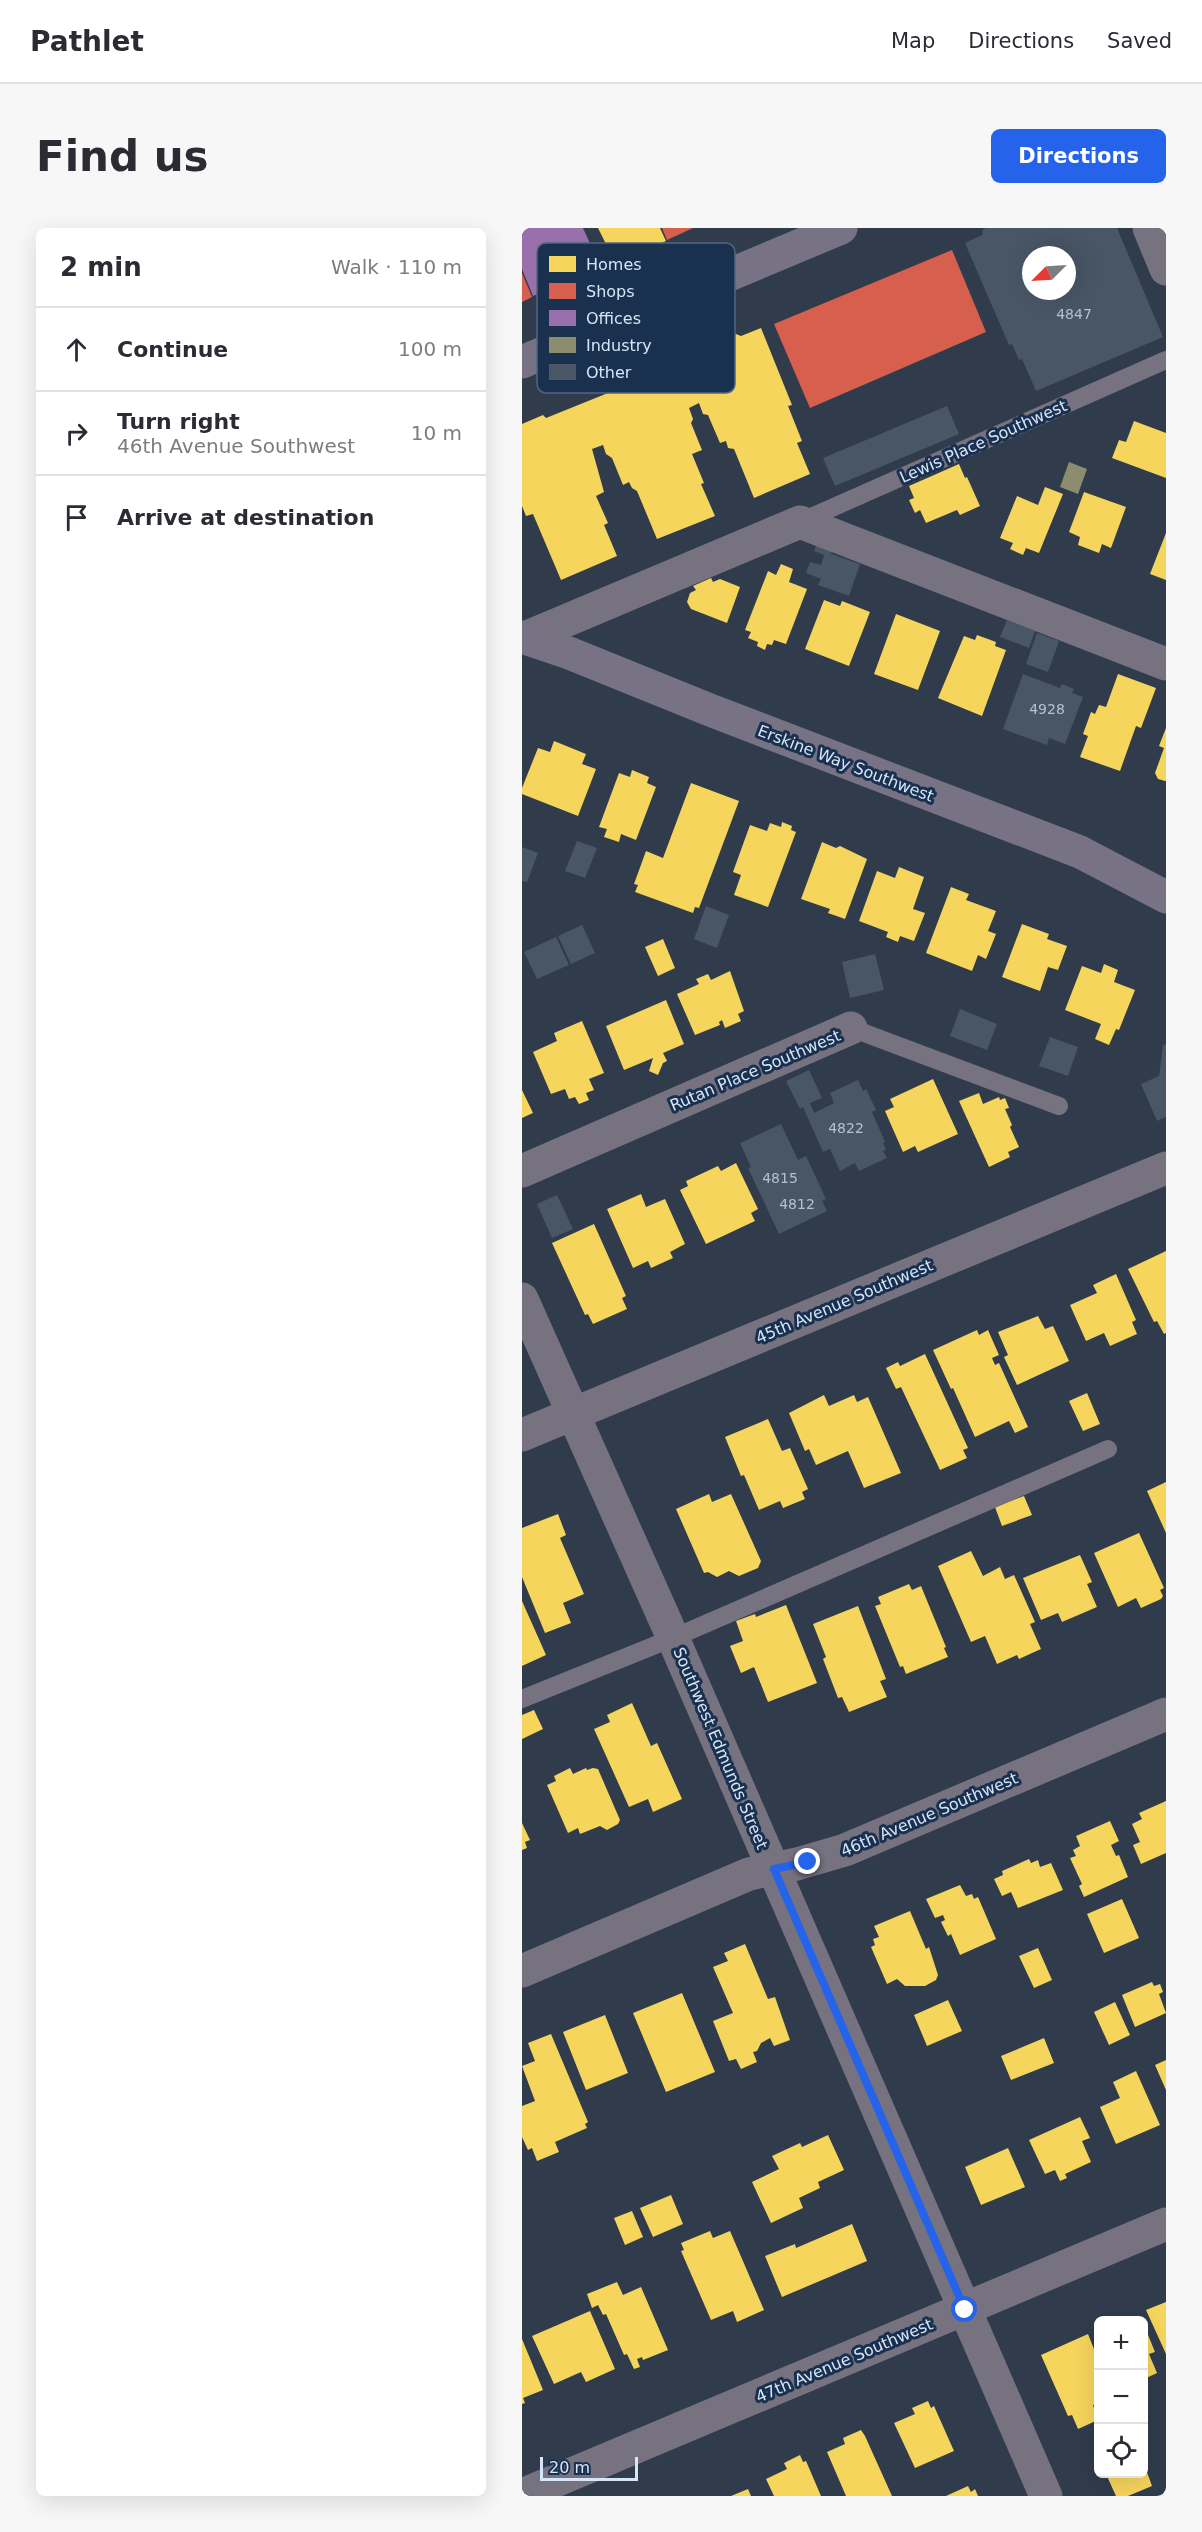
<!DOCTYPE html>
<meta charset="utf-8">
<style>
body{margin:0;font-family:"DejaVu Sans",sans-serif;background:#f7f7f7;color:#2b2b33}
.controls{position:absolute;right:18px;bottom:18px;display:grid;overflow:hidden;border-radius:9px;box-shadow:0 6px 24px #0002}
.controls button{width:54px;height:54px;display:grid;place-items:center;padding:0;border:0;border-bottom:2px solid #e1e1e2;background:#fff;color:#2b2b33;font:30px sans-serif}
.compass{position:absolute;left:500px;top:18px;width:54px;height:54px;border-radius:50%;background:#fff;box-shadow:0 6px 24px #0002;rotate:246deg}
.scale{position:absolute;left:18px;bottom:15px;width:98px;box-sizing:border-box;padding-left:6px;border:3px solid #d7e5f8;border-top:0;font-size:16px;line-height:21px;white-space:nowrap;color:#d7e5f8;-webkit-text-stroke:4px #19304e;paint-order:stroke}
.stop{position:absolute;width:18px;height:18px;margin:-14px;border:4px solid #2563eb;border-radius:50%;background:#fff}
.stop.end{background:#2563eb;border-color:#fff;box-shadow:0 2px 6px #0008}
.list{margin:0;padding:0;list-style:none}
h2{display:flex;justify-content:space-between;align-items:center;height:78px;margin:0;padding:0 24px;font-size:26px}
h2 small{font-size:20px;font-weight:400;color:#7c7c81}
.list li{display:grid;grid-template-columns:39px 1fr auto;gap:18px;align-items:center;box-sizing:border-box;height:84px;padding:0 24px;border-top:2px solid #e1e1e2}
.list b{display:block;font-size:22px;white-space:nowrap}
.list p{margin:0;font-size:20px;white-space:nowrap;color:#7c7c81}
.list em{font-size:20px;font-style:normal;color:#7c7c81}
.icon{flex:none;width:33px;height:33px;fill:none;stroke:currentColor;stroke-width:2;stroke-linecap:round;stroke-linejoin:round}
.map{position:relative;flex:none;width:644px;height:2268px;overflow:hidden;border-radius:9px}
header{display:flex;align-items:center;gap:36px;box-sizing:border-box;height:84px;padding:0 30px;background:#fff;border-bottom:2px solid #e1e1e2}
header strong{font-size:28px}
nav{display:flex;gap:33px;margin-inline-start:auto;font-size:21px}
.intro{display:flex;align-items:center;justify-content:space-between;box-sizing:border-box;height:144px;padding:0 36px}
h1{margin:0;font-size:42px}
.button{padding:15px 27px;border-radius:9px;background:#2563eb;color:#fff;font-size:21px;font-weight:700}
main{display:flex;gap:36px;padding:0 36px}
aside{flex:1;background:#fff;border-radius:9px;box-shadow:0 6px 24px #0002}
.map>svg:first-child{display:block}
.homes{fill:#f6d55c}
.shops{fill:#d6604d}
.offices{fill:#9970ab}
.industry{fill:#8c8c6e}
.building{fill:#495666;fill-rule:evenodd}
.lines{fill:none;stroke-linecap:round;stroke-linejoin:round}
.lane{stroke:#767280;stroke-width:18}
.street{stroke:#767280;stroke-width:33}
.secondary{stroke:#777385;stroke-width:33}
.route{stroke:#2563eb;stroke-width:8}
.labels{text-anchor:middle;stroke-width:6;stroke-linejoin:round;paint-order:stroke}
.number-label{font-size:14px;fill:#b4c1d4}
.street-label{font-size:16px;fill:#d7e5f8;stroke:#19304e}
.key{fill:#19304e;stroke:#526681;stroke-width:1.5}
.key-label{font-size:16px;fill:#d7e5f8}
</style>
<header>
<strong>Pathlet</strong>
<nav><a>Map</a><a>Directions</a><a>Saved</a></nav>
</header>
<div class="intro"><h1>Find us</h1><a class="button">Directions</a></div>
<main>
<aside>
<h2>2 min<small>Walk · 110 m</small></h2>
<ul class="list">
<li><svg class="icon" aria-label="ahead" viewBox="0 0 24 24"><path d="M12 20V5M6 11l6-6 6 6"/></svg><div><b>Continue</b></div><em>100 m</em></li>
<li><svg class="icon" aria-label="right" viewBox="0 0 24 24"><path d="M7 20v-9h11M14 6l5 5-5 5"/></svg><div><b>Turn right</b><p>46th Avenue Southwest</p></div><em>10 m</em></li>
<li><svg class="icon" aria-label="arrive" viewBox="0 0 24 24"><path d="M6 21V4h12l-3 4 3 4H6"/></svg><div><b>Arrive at destination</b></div></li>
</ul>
</aside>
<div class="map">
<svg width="644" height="2268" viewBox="0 0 644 2268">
<rect width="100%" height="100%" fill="#303c4c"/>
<!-- homes -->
<path class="homes" d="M76,0H138L144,13L80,41L72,24L85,18Z
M239,100L270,177L266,178L280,213L275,215L288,246L232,270L212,221L206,220L204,213L198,215L186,187L181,186L177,175L167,180L171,191L169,195L180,222L170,226L182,255L179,256L193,288L135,311L115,263L110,260L107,254L101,257L90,230L84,226L81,217L70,221L82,264L74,268L86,295L82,297L95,328L39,352L11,286L4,288L0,278V196L21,187L24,190L86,165L88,159L118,146L123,148L184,123L186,118L214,106L219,108Z
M612,193L644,205V250L590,230L597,212L604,214Z
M437,236L443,250L445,249L458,278L438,287L435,282L404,295L398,282L393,285L387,272L392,270L387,258Z
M523,259L541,266L517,325L504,320L501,327L488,321L491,315L478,310L495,268L516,277Z
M562,264L604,279L589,320L580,316L577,325L556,317L558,309L547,304Z
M644,305V352L628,346Z
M259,336L271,341L267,354L285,361L264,416L252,412L250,417L245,416L243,422L235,418L236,414L226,410L229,404L223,402L246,343L254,347Z
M189,350L191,354L198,351L218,359L205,395L169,381L165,374L168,365L174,362L171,358Z
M302,372L318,378L320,373L348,384L327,438L283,421Z
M374,386L418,403L396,462L352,446Z
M455,407L474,414L473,418L484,422L460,488L416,470L442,408L453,412Z
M596,446L634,460L619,500L614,498L598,543L558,529L566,508L561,506L569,484L573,486L577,477L584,479Z
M644,500V553H643L636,551L633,545L642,520L637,518Z
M32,513L64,526L60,536L74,541L56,588L0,566V560L16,520L28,524Z
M110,542L127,549L125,555L134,559L114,612L99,606L97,614L82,609L85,601L77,599L97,545L108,549Z
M169,555L217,573L177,680L173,679L171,685L113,664L116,657L112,656L124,623L141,630Z
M260,594L270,598L269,602L274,604L246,679L212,667L219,647L211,644L228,597L245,603L248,595L259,599Z
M300,614L314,620L318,618L345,631L323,691L306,685L308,681L279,671Z
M377,639L402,649L391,681L403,685L392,713L378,708L376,714L364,709L366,704L337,693L355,643L373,650Z
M429,659L447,666L444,672L474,683L466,703L474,706L464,731L456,727L450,743L404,725Z
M500,696L527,706L525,711L545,718L536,742L526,739L518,763L480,749Z
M141,711L153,740L136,748L123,719Z
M582,736L596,742L592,754L613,762L597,802L594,801L587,817L573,811L579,796L543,782L560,738L579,745Z
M208,743L222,783L216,786L219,793L203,800L200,792L197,794L198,797L173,807L155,766L177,756L174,751L186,746L189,752Z
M144,772L162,816L141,825L145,833L141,835L136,847L127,843L131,830L102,842L84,798Z
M60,793L82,845L67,851L72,862L64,865L67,872L57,876L53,869L47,871L43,861L29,866L11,824L35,813L32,805Z
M411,851L436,906L396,924L393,918L381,924L363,883L372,879L368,871Z
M0,862L11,885L0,890Z
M457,865L461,876L477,869L478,872L483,870L487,880L483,881L490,897L488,899L497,919L486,924L488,929L467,939L437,873Z
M214,935L236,981L229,985L233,993L184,1016L158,962L166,958L164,953L196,938L199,943Z
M119,966L124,979L143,971L163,1016L148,1024L151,1030L129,1040L126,1033L111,1040L85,981Z
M72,996L104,1068L100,1070L105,1081L71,1096L66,1086L63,1087L30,1015Z
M644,1023V1105L642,1106L635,1093L632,1094L606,1041Z
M594,1046L614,1092L610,1094L615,1106L588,1118L582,1105L564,1113L548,1077L575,1065L571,1057Z
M516,1088L523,1101L531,1098L547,1133L495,1157L482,1129L486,1127L476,1104Z
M455,1102L457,1107L466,1102L477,1127L470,1130L473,1137L477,1135L506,1199L493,1205L487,1193L453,1209L431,1160L429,1161L411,1122Z
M403,1126L446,1220L441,1222L445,1230L418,1242L379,1159L374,1161L364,1140L376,1134L378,1138Z
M565,1165L578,1196L561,1203L547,1173Z
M302,1167L307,1178L332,1167L335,1174L346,1169L379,1245L342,1260L326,1223L294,1237L287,1221L283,1223L267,1185Z
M246,1191L260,1223L268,1220L286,1261L280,1264L283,1271L261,1280L258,1273L237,1282L222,1247L219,1248L203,1209Z
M644,1254V1305L625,1263Z
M187,1266L190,1274L209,1266L239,1333L236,1340L217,1348L207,1343L195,1349L186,1344L182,1345L154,1281Z
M502,1268L510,1287L480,1298L473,1279Z
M36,1286L44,1307L38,1310L62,1366L41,1375L49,1395L23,1405L0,1349V1300Z
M617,1305L642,1360L638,1362L641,1368L639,1371L619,1380L614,1370L596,1379L572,1325Z
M449,1323L461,1348L478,1339L483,1351L492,1347L513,1394L508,1396L519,1421L497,1431L495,1427L475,1436L463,1408L449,1414L416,1338Z
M558,1327L570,1354L565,1356L575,1379L540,1394L536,1385L519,1392L501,1350Z
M387,1356L390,1362L399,1358L424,1419L422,1420L426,1429L384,1446L381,1438L378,1439L353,1378L359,1376L356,1369Z
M0,1373L24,1427L0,1438Z
M264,1377L295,1455L246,1474L232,1439L219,1445L208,1418L221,1413L214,1393L233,1386L234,1389Z
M336,1378L364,1451L358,1453L365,1469L327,1484L320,1469L316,1470L301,1431L304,1429L291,1396Z
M110,1475L129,1518L135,1515L160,1571L131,1584L126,1571L107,1579L72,1501L88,1494L85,1487Z
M12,1482L21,1501L0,1511V1487Z
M48,1540L51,1546L64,1540L65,1542L71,1540L76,1541L98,1592L96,1596L85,1602L78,1598L58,1606L56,1600L46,1605L25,1557L34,1553L32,1548Z
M644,1573V1625L619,1636L611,1617L618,1614L610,1596L620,1591L617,1585Z
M588,1593L597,1613L589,1617L594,1628L597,1627L606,1649L562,1669L557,1658L560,1656L548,1630L554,1628L551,1622L558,1618L554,1608Z
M0,1595L8,1612L3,1614L5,1620L0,1622Z
M507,1631L509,1635L516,1632L518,1639L529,1635L541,1662L496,1680L489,1664L480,1668L472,1651L481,1647L480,1643Z
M438,1657L444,1668L450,1666L452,1671L456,1669L474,1711L438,1727L429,1706L426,1708L419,1694L423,1692L421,1687L413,1690L404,1671Z
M600,1671L617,1710L582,1725L565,1686Z
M388,1683L404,1721L407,1719L416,1747L414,1752L403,1758H383L375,1751L365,1756L349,1719L353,1717L351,1711L357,1709L352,1698Z
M223,1716L246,1771L253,1769L268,1812L252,1818L248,1810L239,1815L235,1823L231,1824L235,1834L219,1841L214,1831L207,1833L191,1793L211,1785L191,1739L206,1733L202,1725Z
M516,1720L530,1752L512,1760L497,1728Z
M630,1754L632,1758L638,1756L641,1764L637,1766L644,1785L613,1799L600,1767Z
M160,1765L193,1844L144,1864L111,1785Z
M426,1772L440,1803L405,1818L392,1787Z
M593,1774L608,1807L587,1817L572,1784Z
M83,1787L106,1845L64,1862L41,1804Z
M29,1806L66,1894L63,1896L65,1900L33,1914L37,1924L15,1933L10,1920L6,1922L0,1909V1878L13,1873L0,1838L13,1833L6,1815Z
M522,1810L532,1835L489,1852L479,1828Z
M644,1832V1862L633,1837Z
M614,1843L638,1897L594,1916L578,1879L598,1870L591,1854Z
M558,1889L568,1910L560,1913L569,1934L543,1946L545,1950L538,1953L533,1942L523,1946L507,1912Z
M306,1907L322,1942L296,1954L298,1960L277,1970L281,1980L249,1995L230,1954L257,1941L250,1928L278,1915L280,1919Z
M486,1920L503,1959L459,1977L443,1939Z
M149,1967L161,1996L131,2009L118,1980Z
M110,1983L121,2009L103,2017L92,1990Z
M330,1996L345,2033L260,2069L243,2028L273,2016L274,2020Z
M188,2003L191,2010L208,2003L242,2082L215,2094L211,2083L189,2092L159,2023L162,2022L159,2015Z
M95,2054L101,2067L119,2059L146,2122L121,2132L120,2129L115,2131L118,2139L112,2141L105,2126L102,2127L84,2086L81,2087L76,2077L70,2080L65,2066Z
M644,2074V2126L624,2082Z
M68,2083L93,2141L64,2154L59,2144L32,2156L10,2108Z
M622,2097L633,2124L627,2126L635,2145L622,2151Z
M566,2106L576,2131V2175L571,2177L576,2192L556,2201L550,2187L546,2188L519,2127Z
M0,2111L21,2162L1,2170L3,2175L0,2176Z
M406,2173L409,2180L412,2178L432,2223L393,2240L372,2195L393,2186L390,2180Z
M339,2202L343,2208L370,2268H324L305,2224L323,2216L321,2210Z
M278,2227L281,2234L284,2233L299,2268H252L244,2251L265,2241L262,2235Z
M622,2236L630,2258L606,2268H594L584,2246H622Z
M446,2258L449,2264L453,2261L456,2268H424Z
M226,2261L229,2268H209Z"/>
<!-- shops -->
<path class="shops" d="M140,0H171L145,12Z
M430,22L464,104L288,180L252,96Z
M0,45L10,69L0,74Z"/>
<!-- offices -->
<path class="offices" d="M0,0H61L71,22L66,25L73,41L11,68L0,41Z"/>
<!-- industry -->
<path class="industry" d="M547,234L565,241L556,266L538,259Z"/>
<!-- building -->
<path class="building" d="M465,0H595L641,109L514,163L500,131L497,132L490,116L487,117L443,15L460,7L461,1ZM509,27H545V63H509Z
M425,178L437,206L313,258L301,230Z
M296,313L312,319L309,326L338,336L327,368L296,357L299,351L284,345L288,334L299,337L302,327L292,323Z
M485,392L513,403L507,420L478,409Z
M515,405L537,413L526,444L504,436Z
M501,446L538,460L540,456L552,461L550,465L561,469L543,516L527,510L525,517L481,501Z
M55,613L75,620L63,650L43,643Z
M0,619L16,625L5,654L0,653Z
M184,678L207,687L195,720L172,711Z
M60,697L73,725L49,736L36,708Z
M34,709L47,737L15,751L2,724Z
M353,726L362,762L328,770L320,734Z
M438,781L475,796L465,822L428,808Z
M528,809L556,819L546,848L517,838Z
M644,816V889L635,893L619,856L637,848L641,817Z
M287,842L300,870L288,875L292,885L312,875L308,865L336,852L341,863L344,861L354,882L350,884L363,914L361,915L364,922L361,923L365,930L337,943L333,935L318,943L308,921L301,924L281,879L278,881L264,853Z
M259,896L276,932L284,928L304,971L300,973L305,983L257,1006L226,940L229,939L218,915Z
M35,967L51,1001L30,1010L15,976Z"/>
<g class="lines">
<!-- lane -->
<path class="lane" d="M278,294L644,132
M329,800L537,878
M0,1471L151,1410L586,1221"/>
<!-- street -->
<path class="street" d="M627,0L644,41
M3,410L278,294L644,436
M0,943L329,800
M0,1071L151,1410L524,2268
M0,1207L644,940
M0,1743L227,1646L275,1636L323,1622L644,1486
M0,2267L644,1996"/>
<!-- secondary -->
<path class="secondary" d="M0,134L319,0
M0,409L47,425L188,482L558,624L644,669"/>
</g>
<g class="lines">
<!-- route -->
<path class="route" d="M286,1634L252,1641L443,2082"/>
</g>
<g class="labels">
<!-- number labels -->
<g class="number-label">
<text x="552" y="91">4847</text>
<text x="525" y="486">4928</text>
<text x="324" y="905">4822</text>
<text x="258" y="955">4815</text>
<text x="275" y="981">4812</text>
</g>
<!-- street labels -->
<g class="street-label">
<text transform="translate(461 213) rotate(-24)" y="6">Lewis Place Southwest</text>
<text transform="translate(324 535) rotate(21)" y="6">Erskine Way Southwest</text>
<text transform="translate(233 842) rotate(-23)" y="6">Rutan Place Southwest</text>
<text transform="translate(322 1073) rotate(-23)" y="6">45th Avenue Southwest</text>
<text transform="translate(199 1520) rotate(67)" y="6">Southwest Edmunds Street</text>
<text transform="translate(407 1586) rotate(-23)" y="6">46th Avenue Southwest</text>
<text transform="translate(322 2132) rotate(-23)" y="6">47th Avenue Southwest</text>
</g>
</g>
<!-- legend -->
<rect x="15" y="15" width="198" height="150" rx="9" class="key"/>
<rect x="27" y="28" width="27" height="16" fill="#f6d55c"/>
<rect x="27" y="55" width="27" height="16" fill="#d6604d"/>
<rect x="27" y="82" width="27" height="16" fill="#9970ab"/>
<rect x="27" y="109" width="27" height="16" fill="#8c8c6e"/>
<rect x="27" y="136" width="27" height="16" fill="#495666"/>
<g class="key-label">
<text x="64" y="42">Homes</text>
<text x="64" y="69">Shops</text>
<text x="64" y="96">Offices</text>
<text x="64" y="123">Industry</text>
<text x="64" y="150">Other</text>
</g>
</svg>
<div class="controls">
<button>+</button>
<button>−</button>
<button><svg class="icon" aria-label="locate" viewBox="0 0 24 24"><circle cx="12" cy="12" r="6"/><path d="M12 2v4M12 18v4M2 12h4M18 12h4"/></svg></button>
</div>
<svg class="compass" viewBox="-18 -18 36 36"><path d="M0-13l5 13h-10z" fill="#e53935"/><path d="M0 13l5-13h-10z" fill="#7c7c81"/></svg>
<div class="scale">20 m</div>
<div class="stop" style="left:443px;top:2082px"></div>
<div class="stop end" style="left:286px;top:1634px"></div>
</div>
</main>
